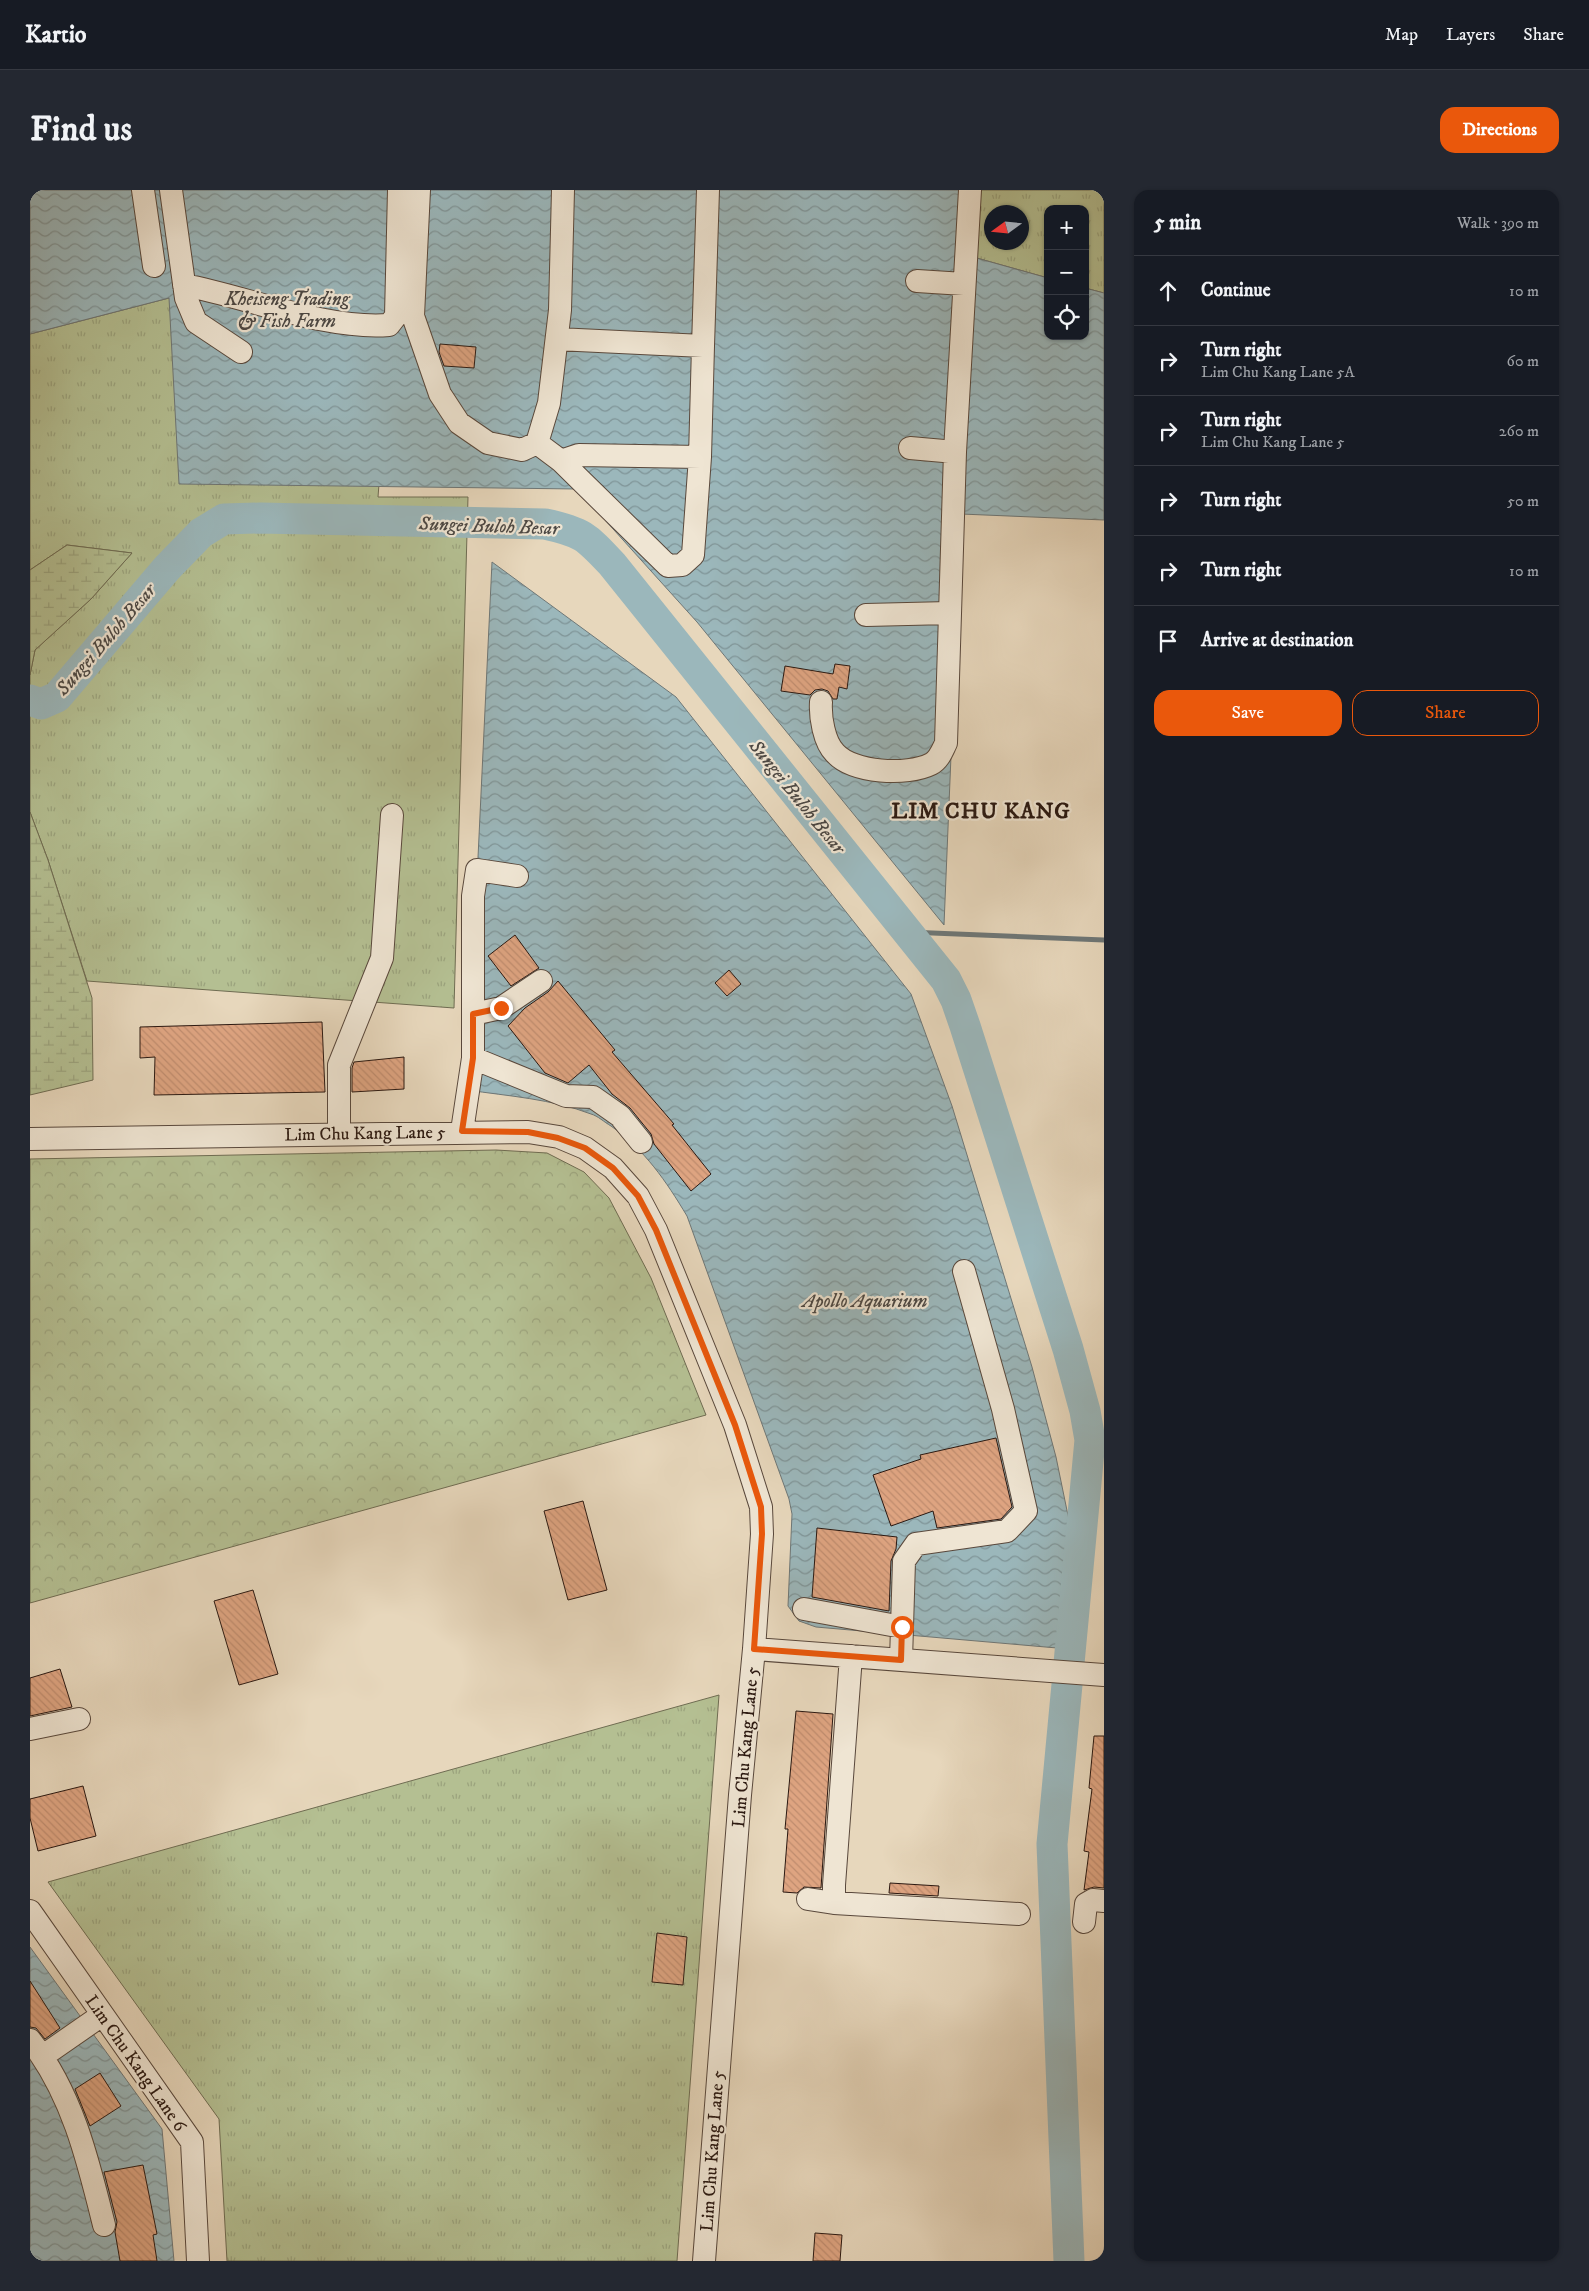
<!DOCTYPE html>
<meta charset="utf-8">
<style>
body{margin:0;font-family:"IM FELL DW Pica",serif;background:#242831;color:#f1f3f6}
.controls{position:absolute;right:15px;top:15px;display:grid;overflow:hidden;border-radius:10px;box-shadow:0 1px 4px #0004}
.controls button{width:45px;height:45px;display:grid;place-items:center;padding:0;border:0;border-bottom:1px solid #363941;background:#171b24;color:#f1f3f6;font:25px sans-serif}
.compass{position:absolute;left:954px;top:15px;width:45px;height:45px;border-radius:50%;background:#171b24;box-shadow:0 1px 4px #0004;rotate:255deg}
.stop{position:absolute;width:15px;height:15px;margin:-11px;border:4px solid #ea580c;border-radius:50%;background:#fff}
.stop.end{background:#ea580c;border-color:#fff;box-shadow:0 1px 5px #0008}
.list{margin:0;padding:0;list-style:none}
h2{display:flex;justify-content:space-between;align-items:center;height:65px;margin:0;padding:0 20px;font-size:21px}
h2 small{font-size:16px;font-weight:400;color:#9ea1a6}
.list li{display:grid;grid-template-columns:32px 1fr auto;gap:15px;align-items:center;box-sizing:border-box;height:70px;padding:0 20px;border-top:1px solid #363941}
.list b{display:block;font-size:19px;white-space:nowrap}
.list p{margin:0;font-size:16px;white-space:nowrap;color:#9ea1a6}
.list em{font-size:16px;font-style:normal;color:#9ea1a6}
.actions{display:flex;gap:10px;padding:15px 20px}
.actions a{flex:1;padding:11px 0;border:1px solid #ea580c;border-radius:15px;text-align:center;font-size:18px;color:#ea580c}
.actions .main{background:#ea580c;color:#fff}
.icon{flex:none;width:28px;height:28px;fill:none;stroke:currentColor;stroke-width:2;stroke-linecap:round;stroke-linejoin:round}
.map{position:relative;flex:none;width:1074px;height:2071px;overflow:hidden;border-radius:15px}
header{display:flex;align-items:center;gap:30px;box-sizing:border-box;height:70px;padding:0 25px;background:#171b24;border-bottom:1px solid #363941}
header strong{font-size:24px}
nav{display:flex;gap:28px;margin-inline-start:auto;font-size:18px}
.intro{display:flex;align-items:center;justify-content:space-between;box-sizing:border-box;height:120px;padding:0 30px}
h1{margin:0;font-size:35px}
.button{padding:12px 22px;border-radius:15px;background:#ea580c;color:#fff;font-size:18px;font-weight:700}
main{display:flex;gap:30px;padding:0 30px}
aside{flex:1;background:#171b24;border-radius:15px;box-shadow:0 1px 4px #0004}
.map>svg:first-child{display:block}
.grass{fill:url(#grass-tufts);stroke:#6f6c52;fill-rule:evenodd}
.forest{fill:url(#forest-crowns);stroke:#6f6c52}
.wetland{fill:url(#wetland-marsh);stroke:#6f6c52}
.water{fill:url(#water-waves);stroke:#6e7777}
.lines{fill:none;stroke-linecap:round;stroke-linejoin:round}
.stream{stroke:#6e7777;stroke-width:5}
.river{stroke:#9bb7bb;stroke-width:31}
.building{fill:url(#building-back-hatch);stroke:#2a1811}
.minor-casing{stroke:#59483c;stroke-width:24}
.minor{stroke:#efe5d3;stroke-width:22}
.route{stroke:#ea580c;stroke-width:6}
.labels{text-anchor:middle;stroke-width:4.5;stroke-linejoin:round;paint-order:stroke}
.street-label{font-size:18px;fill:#2a1811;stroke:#efe5d3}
.water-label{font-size:19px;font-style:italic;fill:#4c4844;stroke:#efe5d3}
.district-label{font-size:22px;font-weight:bold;letter-spacing:1px;fill:#2a1811;stroke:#efe5d3}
</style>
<header>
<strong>Kartio</strong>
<nav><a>Map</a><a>Layers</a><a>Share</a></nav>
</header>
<div class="intro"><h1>Find us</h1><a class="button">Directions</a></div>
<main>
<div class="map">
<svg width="1074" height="2071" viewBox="0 0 1074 2071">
<defs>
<pattern id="grass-tufts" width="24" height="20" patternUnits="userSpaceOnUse" patternTransform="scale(1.25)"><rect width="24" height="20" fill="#b4bf92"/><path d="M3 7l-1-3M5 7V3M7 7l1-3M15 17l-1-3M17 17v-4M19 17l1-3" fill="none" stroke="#9ba37d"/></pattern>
<pattern id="forest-crowns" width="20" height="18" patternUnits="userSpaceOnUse" patternTransform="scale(1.25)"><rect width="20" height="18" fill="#b4bf92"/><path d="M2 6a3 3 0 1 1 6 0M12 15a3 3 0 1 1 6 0" fill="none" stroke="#9ba37d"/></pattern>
<pattern id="wetland-marsh" width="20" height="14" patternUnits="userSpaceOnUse" patternTransform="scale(1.25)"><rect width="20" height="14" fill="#b4bf92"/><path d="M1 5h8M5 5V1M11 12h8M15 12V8" fill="none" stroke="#9ba37d"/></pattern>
<pattern id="water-waves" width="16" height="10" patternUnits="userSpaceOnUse" patternTransform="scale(1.25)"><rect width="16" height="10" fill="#9bb7bb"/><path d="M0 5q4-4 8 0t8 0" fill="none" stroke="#7f9497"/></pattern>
<pattern id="building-back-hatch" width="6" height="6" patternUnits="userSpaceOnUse" patternTransform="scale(1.25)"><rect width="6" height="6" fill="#dea481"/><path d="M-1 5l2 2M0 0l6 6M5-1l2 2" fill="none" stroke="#bf8c6e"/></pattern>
</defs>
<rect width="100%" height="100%" fill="#e7d7bc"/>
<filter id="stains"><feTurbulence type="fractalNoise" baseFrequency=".004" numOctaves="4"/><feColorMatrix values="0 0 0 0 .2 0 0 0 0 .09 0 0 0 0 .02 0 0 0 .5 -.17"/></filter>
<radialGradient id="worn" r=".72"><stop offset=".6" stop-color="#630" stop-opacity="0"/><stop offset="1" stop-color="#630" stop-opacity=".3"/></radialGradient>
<!-- grass -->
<path class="grass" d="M946,0H1074V103L1055,98V19H1018V88L943,67ZM962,22H992V52H962Z
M139,108L359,163L348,307H438L424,818L57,791L18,670L0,622V485L5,460L61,409L102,363L37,355L0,380V144Z
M689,1505L647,2071H197L189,1929L18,1692Z"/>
<!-- forest -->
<path class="forest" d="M466,960L517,963L554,982L579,1008L621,1088L676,1225L0,1413V969Z"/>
<!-- wetland -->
<path class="wetland" d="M37,355L102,363L61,409L5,460L0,485V380Z
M0,622L18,670L62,808L63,890L0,905Z"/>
<!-- water -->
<path class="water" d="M0,0H946L943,67L1018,88V146H1055V98L1074,103V330L931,324L914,735L667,432L547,299L149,294L139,108L0,144Z
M462,372L646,507L881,804L922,916L1002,1177L1026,1267L1041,1340L1027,1458L786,1437L769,1431L758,1416L762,1324L759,1309L657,1026C636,991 615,960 581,936C574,932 568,926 561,924C522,909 478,906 437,900Z
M0,1757L132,1939L144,2071H0Z"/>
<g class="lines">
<!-- stream -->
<path class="stream" d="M878,742L1074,750"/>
<!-- river -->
<path class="river" d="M0,510L11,514L27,507L137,378L171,343L194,329L230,328L515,334C552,342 556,346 582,374L916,790L926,810L935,836L1038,1159L1055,1221L1060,1250L1022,1654L1039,2071"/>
</g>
<!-- building -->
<path class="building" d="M410,154L446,157L444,178L414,176L409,162Z
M805,474L820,476L817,499L809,497L807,509H803L798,501L792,499L785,500L780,505L751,501L755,476L803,484Z
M485,745L509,778L481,796L458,766Z
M699,780L711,794L697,806L685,793Z
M528,791L585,860L582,862L644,934L642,935L681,984L661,1001L624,954L621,944L600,918L582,904L559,875L538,893L515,883L478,836L495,818L518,802Z
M292,832L295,902L124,905L125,867L110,868V837Z
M374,867V899L322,902V878L324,872Z
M966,1248L982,1317L971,1329L907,1338L903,1321L861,1336L843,1285L891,1269L890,1265Z
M553,1311L577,1400L538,1410L514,1321Z
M787,1338L867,1347L866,1359L861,1371L859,1421L782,1407Z
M223,1400L248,1484L209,1495L184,1411Z
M30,1479L42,1517L0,1526V1488Z
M766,1521L803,1524L791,1698L774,1697L767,1703L753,1702L758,1639H755Z
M1064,1546H1074V1698L1064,1697L1054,1700L1059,1662L1054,1661L1062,1599L1059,1598Z
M53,1596L66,1646L8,1661L0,1628V1609Z
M860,1693L909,1696L908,1706L859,1703Z
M627,1743L657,1747L653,1795L622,1792Z
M0,1791L30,1838L15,1849L6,1838L0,1837Z
M70,1883L91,1916L60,1936L45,1899Z
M113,1975L127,2044L123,2045L127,2071H90L85,2042L87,2032L74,1982Z
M785,2043L812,2045L810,2071H783Z"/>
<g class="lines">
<!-- minor casing -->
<g class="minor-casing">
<path id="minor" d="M113,0L124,76
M141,0L156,108L166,132L211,162
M389,0L383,126L410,204L429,233L458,253L492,260L507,253L519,213L530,120L533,0
M887,91L934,94
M154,95C218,107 295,140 359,135L366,126L369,0
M527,149L673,156L678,0
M507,253L531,271L638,376L652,375L663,365L670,267L673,156
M880,258L925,262
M531,271L549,265L670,267
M836,425L919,423
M791,512C790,527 794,552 805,563C823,583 877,586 901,574C909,570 912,561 916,553L925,262L940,0
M443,824L471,818L511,791
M443,868L536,906L563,907L590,926L611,952
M432,941L443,868V706L447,680L487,686
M309,943V875L352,768L362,625
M0,949L498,942L529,947L555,958L583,978L608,1006L626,1040L705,1235L731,1317L732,1344L724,1459L710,1605L674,2071
M774,1419L872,1437
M724,1459L1074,1485
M871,1470L874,1371L886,1354L977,1341L996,1321L973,1219L934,1081
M0,1539L49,1529
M778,1709L804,1713L989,1724
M804,1713V1695L821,1466
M0,1721L162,1952L168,2071
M1054,1732L1056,1714L1063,1710L1074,1711
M0,1850C42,1903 58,1970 74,2035
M13,1866L72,1825"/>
</g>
<!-- minor -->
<use href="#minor" class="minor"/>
</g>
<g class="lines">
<!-- route -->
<path class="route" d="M471,818L443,824V868L432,941L498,942L528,948L555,958L583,978L608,1006L626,1040L705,1235L731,1317L732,1344L724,1459L871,1470L872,1437"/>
</g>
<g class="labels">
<!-- street labels -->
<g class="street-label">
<text transform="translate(335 943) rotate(-1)" y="6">Lim Chu Kang Lane 5</text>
<text transform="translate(715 1557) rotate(-85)" y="6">Lim Chu Kang Lane 5</text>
<text transform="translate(106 1873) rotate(55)" y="6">Lim Chu Kang Lane 6</text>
<text transform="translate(682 1961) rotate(-86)" y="6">Lim Chu Kang Lane 5</text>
</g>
<!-- water labels -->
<g class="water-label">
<text x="257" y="115">Kheiseng Trading<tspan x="257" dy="22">&amp; Fish Farm</tspan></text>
<text transform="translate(459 335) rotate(2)" y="7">Sungei Buloh Besar</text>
<text transform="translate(75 449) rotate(-49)" y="7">Sungei Buloh Besar</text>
<text transform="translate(768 606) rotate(51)" y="7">Sungei Buloh Besar</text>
<text x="835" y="1117">Apollo Aquarium</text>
</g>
<!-- district labels -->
<g class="district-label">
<text x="951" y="628">LIM CHU KANG</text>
</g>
</g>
<rect width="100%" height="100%" filter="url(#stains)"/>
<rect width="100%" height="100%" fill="url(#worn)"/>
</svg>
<div class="controls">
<button>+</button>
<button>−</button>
<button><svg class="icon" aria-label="locate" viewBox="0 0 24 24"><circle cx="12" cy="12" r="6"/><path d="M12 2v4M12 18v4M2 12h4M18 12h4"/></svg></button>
</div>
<svg class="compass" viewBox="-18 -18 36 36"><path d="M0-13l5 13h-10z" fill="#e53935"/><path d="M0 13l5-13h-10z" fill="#9ea1a6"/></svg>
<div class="stop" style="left:872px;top:1437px"></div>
<div class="stop end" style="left:471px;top:818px"></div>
</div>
<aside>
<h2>5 min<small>Walk · 390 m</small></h2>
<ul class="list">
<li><svg class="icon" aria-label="ahead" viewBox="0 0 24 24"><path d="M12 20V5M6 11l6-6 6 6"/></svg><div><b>Continue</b></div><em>10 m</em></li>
<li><svg class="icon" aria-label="right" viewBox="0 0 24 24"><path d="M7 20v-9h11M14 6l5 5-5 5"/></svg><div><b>Turn right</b><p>Lim Chu Kang Lane 5A</p></div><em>60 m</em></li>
<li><svg class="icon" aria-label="right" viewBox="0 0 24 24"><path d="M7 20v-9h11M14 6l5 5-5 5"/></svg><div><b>Turn right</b><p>Lim Chu Kang Lane 5</p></div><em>260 m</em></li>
<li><svg class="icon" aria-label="right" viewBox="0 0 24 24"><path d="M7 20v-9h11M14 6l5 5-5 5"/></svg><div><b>Turn right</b></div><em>50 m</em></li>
<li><svg class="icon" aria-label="right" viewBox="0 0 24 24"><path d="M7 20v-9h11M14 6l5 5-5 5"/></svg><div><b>Turn right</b></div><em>10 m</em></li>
<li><svg class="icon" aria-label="arrive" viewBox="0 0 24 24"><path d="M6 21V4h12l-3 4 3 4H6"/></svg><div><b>Arrive at destination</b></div></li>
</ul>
<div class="actions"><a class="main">Save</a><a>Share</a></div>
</aside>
</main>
